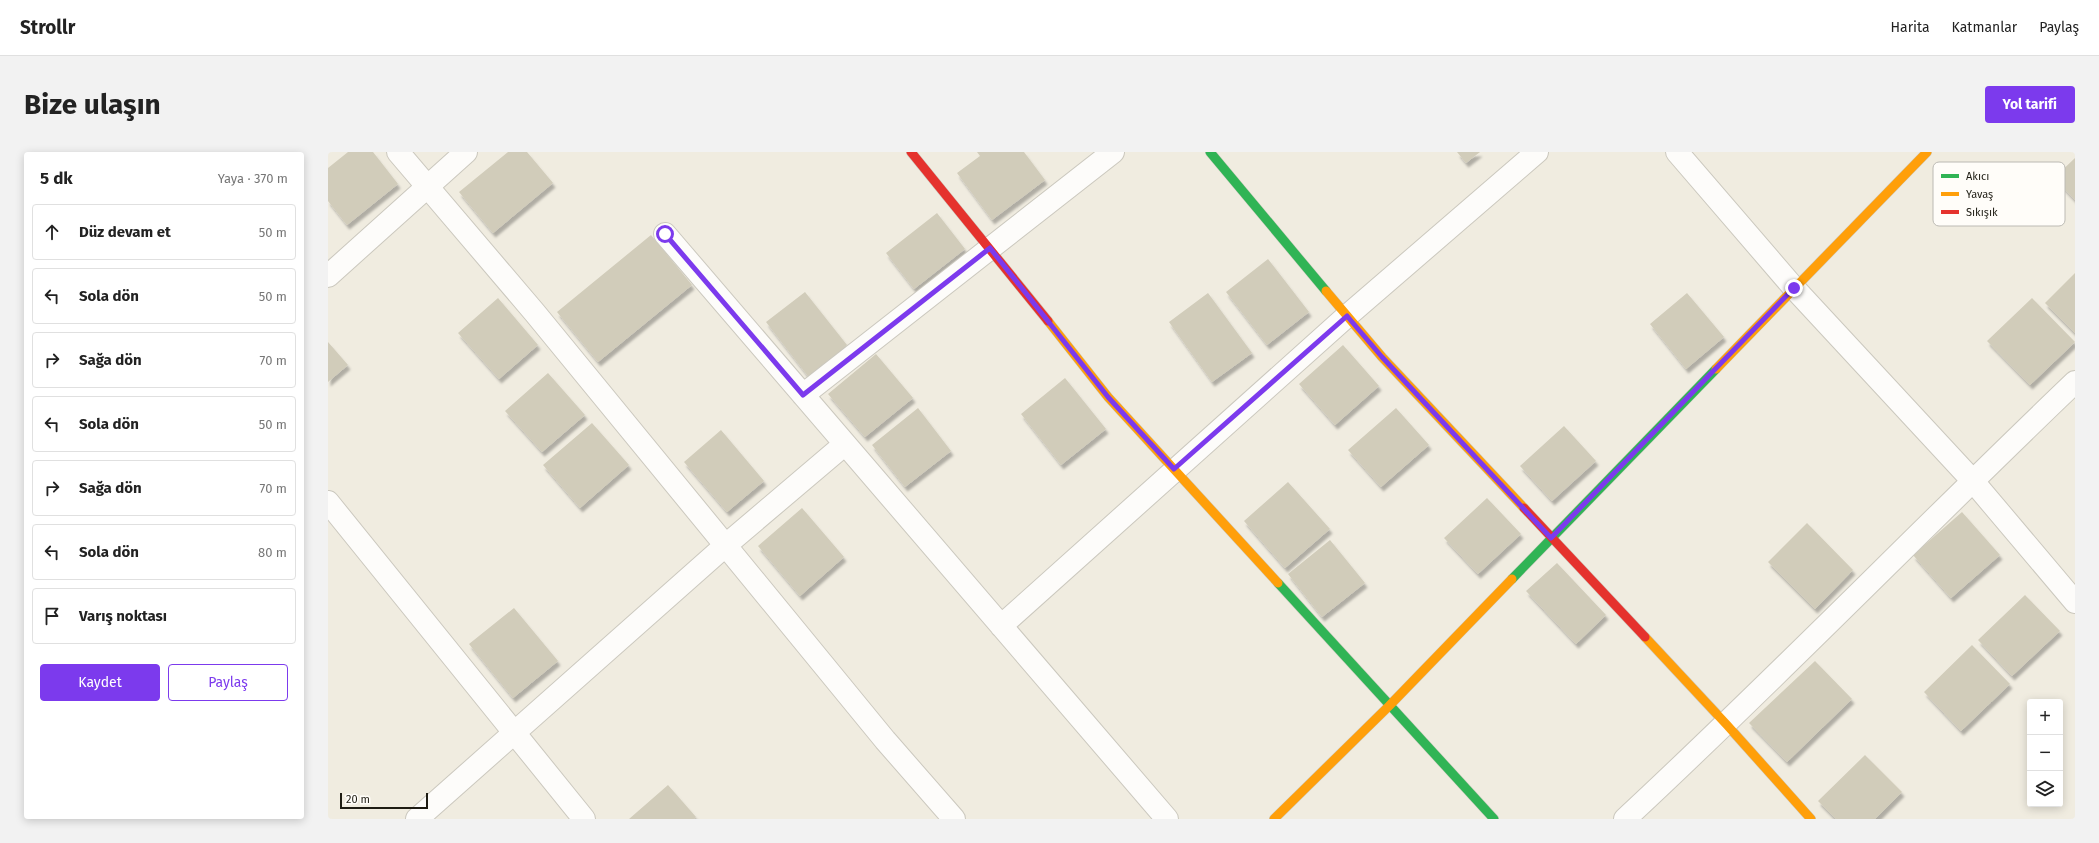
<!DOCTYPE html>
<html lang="tr">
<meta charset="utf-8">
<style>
body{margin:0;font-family:"Fira Sans",sans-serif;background:#f2f2f2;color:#222}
.controls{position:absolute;right:12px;bottom:12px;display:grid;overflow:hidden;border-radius:4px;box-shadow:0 2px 10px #0003}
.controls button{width:36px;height:36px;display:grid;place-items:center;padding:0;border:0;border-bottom:1px solid #e0e0e0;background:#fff;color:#222;font:20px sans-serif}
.scale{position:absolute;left:12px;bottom:10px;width:88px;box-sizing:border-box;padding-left:4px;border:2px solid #1e1c13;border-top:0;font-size:11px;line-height:14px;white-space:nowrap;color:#1e1c13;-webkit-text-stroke:3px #fffdf9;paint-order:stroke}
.stop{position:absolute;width:12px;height:12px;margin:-9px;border:3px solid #7c3aed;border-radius:50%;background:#fff}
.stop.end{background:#7c3aed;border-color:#fff;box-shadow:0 1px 4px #0008}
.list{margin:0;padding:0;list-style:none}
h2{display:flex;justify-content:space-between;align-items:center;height:52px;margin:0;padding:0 16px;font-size:17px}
h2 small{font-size:13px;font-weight:400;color:#767676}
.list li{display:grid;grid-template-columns:26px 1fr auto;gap:12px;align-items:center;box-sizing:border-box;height:56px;margin:0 8px 8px;padding:0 8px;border:1px solid #e0e0e0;border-radius:4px}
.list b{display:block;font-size:15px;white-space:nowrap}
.list em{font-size:13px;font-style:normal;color:#767676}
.actions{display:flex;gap:8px;padding:12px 16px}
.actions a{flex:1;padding:9px 0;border:1px solid #7c3aed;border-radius:4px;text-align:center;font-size:14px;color:#7c3aed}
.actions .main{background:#7c3aed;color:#fff}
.icon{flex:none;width:22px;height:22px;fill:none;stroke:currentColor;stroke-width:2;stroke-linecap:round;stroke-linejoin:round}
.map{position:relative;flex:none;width:1747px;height:667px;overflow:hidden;border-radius:4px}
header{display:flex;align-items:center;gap:24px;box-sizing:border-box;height:56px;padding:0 20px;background:#fff;border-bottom:1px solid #e0e0e0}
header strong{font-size:19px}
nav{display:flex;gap:22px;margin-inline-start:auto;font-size:14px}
.intro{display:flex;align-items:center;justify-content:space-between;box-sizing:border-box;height:96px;padding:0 24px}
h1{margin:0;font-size:28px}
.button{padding:10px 18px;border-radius:4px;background:#7c3aed;color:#fff;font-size:14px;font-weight:700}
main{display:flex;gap:24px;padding:0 24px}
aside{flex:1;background:#fff;border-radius:4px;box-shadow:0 2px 10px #0003}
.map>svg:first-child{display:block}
.building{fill:#d1ccba;filter:url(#shadow)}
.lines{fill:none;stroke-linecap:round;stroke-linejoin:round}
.street-casing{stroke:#cbc8be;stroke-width:24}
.fast-casing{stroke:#cbc8be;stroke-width:10}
.slow-casing{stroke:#cbc8be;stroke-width:10}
.jam-casing{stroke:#cbc8be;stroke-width:10}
.street{stroke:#fdfcfa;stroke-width:22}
.fast{stroke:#30b455;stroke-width:9}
.slow{stroke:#ff9f0a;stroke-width:9}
.jam{stroke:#e5322d;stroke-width:9}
.route{stroke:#7c3aed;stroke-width:5}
.key{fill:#fffdf9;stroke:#bcbab4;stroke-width:1}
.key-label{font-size:11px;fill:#1e1c13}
</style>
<header>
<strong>Strollr</strong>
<nav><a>Harita</a><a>Katmanlar</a><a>Paylaş</a></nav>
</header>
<div class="intro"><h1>Bize ulaşın</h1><a class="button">Yol tarifi</a></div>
<main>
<aside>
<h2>5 dk<small>Yaya · 370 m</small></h2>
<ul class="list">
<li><svg class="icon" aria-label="ahead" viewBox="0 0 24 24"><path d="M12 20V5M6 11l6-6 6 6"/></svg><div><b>Düz devam et</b></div><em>50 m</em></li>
<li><svg class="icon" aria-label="left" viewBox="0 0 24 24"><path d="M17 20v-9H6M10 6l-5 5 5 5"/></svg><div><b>Sola dön</b></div><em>50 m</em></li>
<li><svg class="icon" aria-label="right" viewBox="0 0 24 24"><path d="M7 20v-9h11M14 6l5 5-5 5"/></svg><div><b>Sağa dön</b></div><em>70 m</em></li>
<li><svg class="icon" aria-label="left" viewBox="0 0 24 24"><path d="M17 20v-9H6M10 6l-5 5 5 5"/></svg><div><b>Sola dön</b></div><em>50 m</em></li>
<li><svg class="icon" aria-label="right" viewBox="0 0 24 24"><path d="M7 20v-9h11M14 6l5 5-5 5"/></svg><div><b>Sağa dön</b></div><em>70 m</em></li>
<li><svg class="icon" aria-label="left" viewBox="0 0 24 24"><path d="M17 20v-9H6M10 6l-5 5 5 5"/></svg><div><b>Sola dön</b></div><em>80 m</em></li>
<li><svg class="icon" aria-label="arrive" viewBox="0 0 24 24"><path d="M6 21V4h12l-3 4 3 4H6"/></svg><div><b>Varış noktası</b></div></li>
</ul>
<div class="actions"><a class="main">Kaydet</a><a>Paylaş</a></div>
</aside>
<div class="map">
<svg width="1747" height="667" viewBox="0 0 1747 667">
<defs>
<filter id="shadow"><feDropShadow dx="2.5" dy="4.5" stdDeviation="1" flood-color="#0004"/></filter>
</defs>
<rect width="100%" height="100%" fill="#f0ece0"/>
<!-- building -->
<path class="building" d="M20,0H45L70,32L19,73L0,49V16Z
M180,0H199L225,31L165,81L131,40Z
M649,0H696L717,28L664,68L629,21L652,4Z
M1129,0H1152L1138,11Z
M1747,6V48L1726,26Z
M609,61L637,97L586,137L558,101Z
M323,83L364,133L270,210L229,160Z
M940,107L981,160L939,193L898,140Z
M1747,121V181L1717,151Z
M477,140L519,193L480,224L438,170Z
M880,141L924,201L884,230L841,170Z
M1359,141L1396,185L1358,217L1322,172Z
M170,146L210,193L171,227L130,181Z
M1704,146L1747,190L1702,233L1659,189Z
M0,190L20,213L0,230Z
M1015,193L1051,234L1007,273L971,232Z
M548,202L585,246L537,285L500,242Z
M220,221L257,263L214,300L177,259Z
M737,226L778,277L733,313L693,262Z
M590,256L623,299L577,335L544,293Z
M1068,256L1101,293L1053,335L1020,298Z
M264,271L301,313L252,356L215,313Z
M1236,274L1268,309L1224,349L1192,314Z
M393,278L436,329L399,360L356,310Z
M960,330L1002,377L957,416L916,369Z
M1159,346L1193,382L1150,422L1116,386Z
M474,356L516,405L472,444L430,394Z
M1634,360L1672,403L1623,446L1585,403Z
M1479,371L1525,418L1487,457L1440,410Z
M1002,388L1037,431L994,465L960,422Z
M1229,411L1278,463L1248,492L1198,439Z
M1697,443L1732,479L1684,524L1650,488Z
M186,456L230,509L185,546L141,492Z
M1644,493L1682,532L1633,579L1596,540Z
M1487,509L1524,547L1459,610L1421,571Z
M1537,603L1574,640L1547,667H1508L1490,649Z
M340,633L368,665L366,667H301Z"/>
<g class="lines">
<!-- street casing -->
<g class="street-casing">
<path id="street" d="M70,0L207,161L557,588L626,667
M1349,0L1466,136L1644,328L1747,450
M337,82L839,667
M0,124L138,0
M475,243L785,0
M0,350L256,667
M673,474L1019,164L1209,0
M89,667L398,393L517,292
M1297,667C1450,525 1596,374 1747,230"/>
</g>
<!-- fast casing -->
<g class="fast-casing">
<path id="fast" d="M882,0L998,139
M1184,427L1388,217
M950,431L1166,667"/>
</g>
<!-- slow casing -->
<g class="slow-casing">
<path id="slow" d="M998,139L1054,205L1196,356
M720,169L780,245L950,431
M1388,217L1599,0
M1317,485L1399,573L1483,667
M946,667L1061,554L1184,427"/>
</g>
<!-- jam casing -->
<g class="jam-casing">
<path id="jam" d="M583,0L720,169
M1196,356L1317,485"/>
</g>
<!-- street -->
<use href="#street" class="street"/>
<!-- fast -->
<use href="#fast" class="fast"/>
<!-- slow -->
<use href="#slow" class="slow"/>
<!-- jam -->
<use href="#jam" class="jam"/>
</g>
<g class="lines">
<!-- route -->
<path class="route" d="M337,82L475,243L662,96L780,245L846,317L1019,164L1054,205L1223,386L1466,136"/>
</g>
<!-- legend -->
<rect x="1605" y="10" width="132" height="64" rx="6" class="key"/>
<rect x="1613" y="22" width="18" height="4" fill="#30b455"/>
<rect x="1613" y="40" width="18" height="4" fill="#ff9f0a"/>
<rect x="1613" y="58" width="18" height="4" fill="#e5322d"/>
<g class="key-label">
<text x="1638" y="28">Akıcı</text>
<text x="1638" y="46">Yavaş</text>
<text x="1638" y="64">Sıkışık</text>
</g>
</svg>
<div class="controls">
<button>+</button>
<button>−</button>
<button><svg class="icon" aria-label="layers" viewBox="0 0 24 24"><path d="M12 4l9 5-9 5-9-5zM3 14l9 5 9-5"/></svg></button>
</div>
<div class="scale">20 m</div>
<div class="stop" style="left:337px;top:82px"></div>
<div class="stop end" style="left:1466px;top:136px"></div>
</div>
</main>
